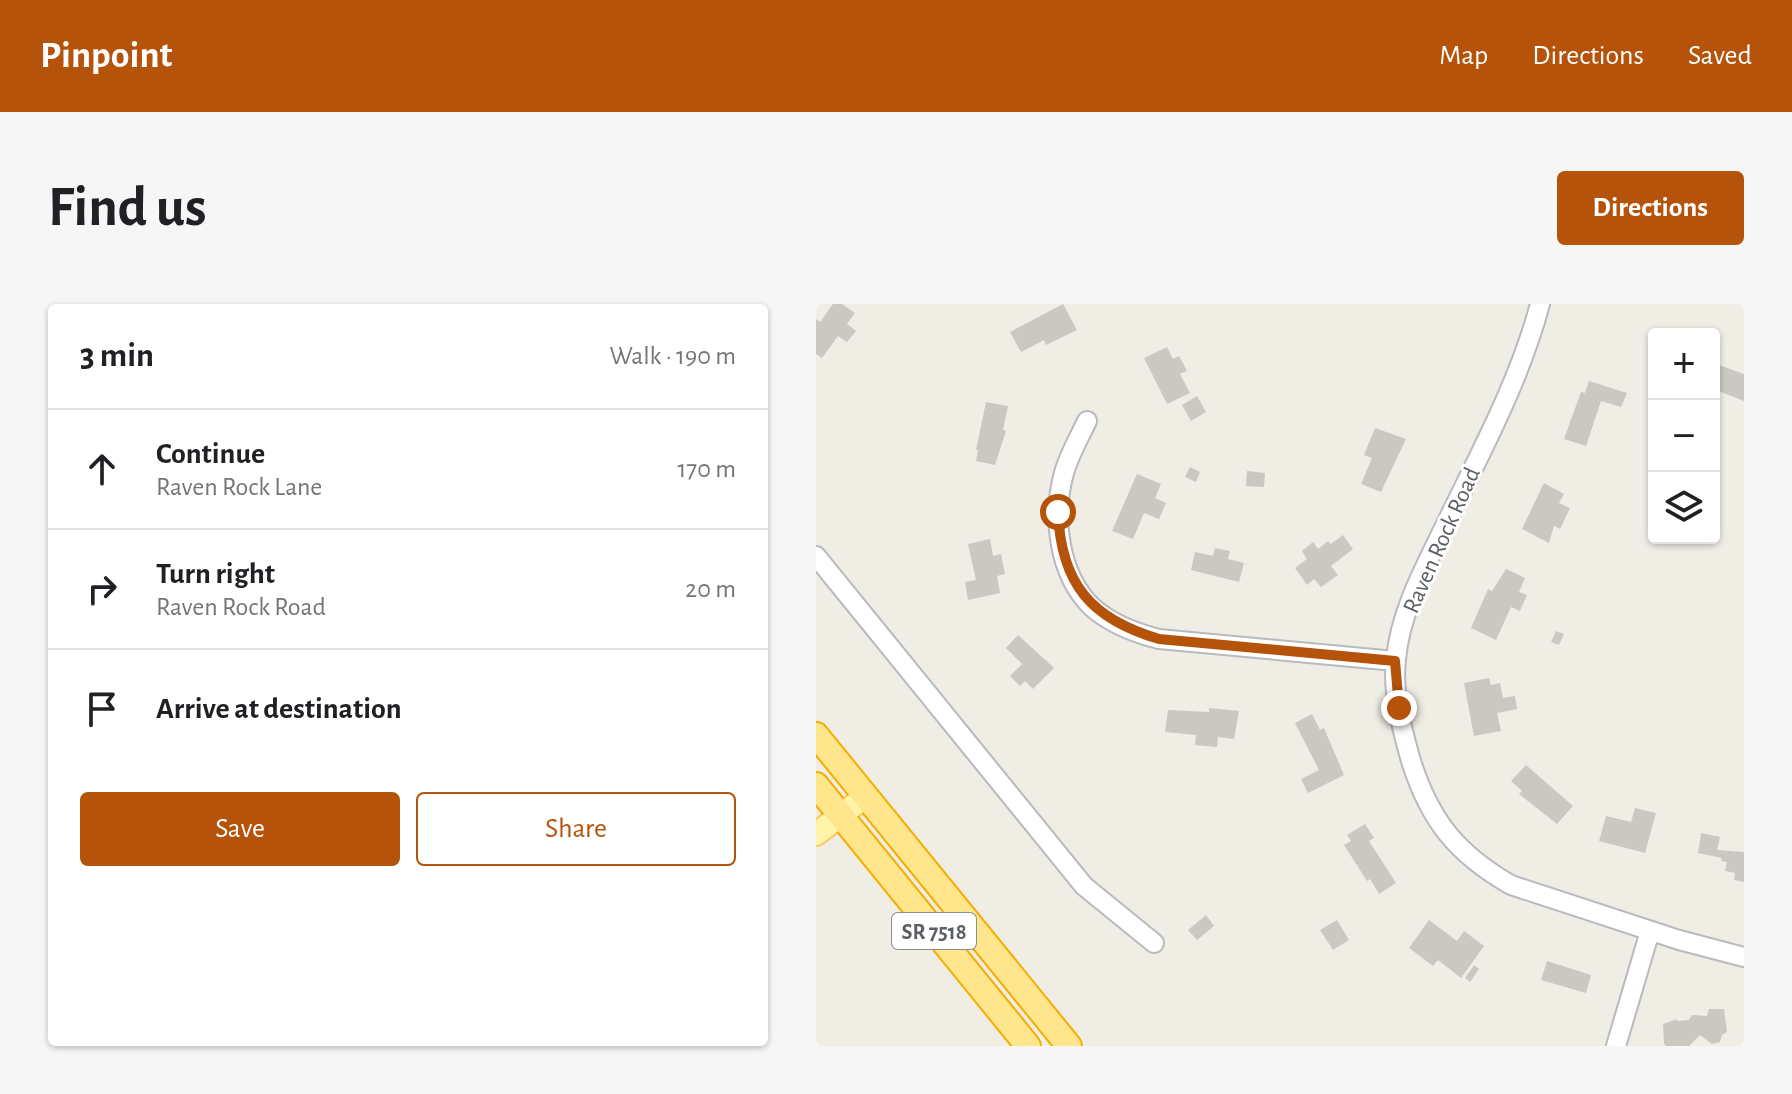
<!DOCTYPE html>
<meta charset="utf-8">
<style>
body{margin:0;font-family:"Alegreya Sans",sans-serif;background:#f6f6f6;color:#202124}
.controls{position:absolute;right:24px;top:24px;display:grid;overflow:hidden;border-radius:8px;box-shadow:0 2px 6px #0004}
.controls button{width:72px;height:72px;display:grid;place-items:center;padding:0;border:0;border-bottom:2px solid #e0e0e0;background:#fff;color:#202124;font:40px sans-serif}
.stop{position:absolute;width:24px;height:24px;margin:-18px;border:6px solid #b45309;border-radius:50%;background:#fff}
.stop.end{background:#b45309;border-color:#fff;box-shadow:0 2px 8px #0008}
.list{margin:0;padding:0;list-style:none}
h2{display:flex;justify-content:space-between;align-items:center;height:104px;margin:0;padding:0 32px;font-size:34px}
h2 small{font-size:26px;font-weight:400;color:#757577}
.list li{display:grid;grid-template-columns:52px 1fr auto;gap:24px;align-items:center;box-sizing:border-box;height:120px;padding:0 32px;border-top:2px solid #e0e0e0}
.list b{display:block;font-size:30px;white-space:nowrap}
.list p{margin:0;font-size:26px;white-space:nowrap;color:#757577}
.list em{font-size:26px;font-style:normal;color:#757577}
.actions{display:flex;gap:16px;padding:24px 32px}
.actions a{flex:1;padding:18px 0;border:2px solid #b45309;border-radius:8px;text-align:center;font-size:28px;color:#b45309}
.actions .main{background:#b45309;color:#fff}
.icon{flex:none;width:44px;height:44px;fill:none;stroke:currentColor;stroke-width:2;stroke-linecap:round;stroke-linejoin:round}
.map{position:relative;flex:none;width:928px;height:742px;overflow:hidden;border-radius:8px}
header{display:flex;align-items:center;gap:48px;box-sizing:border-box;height:112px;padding:0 40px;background:#b45309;color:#fff}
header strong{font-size:38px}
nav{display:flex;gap:44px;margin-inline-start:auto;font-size:28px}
.intro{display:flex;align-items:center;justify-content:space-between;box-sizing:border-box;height:192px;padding:0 48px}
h1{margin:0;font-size:56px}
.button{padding:20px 36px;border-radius:8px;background:#b45309;color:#fff;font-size:28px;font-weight:700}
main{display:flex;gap:48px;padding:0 48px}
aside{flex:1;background:#fff;border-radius:8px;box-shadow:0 2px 6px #0004}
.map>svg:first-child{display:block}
.building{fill:#cac8c1}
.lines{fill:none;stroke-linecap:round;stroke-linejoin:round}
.minor-casing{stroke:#b7babe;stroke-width:22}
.major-casing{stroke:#f4cd58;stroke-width:26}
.highway-casing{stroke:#f3ae00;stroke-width:28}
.minor{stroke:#fff;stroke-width:18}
.major{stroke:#fff4a9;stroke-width:22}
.highway{stroke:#ffe58b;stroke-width:24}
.route{stroke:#b45309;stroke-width:10}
.labels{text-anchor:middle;stroke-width:6;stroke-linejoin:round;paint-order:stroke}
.shield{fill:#fff;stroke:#8d9093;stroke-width:2}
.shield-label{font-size:22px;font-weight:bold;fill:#5c6065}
.street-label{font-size:24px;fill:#5c6065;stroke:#fff}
</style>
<header>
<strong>Pinpoint</strong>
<nav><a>Map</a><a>Directions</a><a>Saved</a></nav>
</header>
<div class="intro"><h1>Find us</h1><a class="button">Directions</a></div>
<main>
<aside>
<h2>3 min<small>Walk · 190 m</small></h2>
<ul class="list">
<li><svg class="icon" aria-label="ahead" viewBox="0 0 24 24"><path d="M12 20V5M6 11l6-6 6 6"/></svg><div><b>Continue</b><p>Raven Rock Lane</p></div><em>170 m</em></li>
<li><svg class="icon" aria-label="right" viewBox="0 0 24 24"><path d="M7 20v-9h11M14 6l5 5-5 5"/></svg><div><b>Turn right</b><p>Raven Rock Road</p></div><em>20 m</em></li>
<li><svg class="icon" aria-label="arrive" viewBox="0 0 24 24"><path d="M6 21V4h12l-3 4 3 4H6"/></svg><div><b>Arrive at destination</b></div></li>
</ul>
<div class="actions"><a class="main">Save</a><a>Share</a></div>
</aside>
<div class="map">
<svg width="928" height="742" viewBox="0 0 928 742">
<rect width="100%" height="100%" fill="#efede4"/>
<!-- building -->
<path class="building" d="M17,0H26L39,9L31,20L40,27L31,38L22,32L6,54L0,50V15L4,18Z
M247,0L261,26L230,41L228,36L205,48L194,28Z
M351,43L357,55L363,52L371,67L364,70L374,89L351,100L328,54Z
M903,61L928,70V97L900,86L898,92V63L902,65Z
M773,77L811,89L805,103L785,97L770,142L748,135L765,88L769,89Z
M381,92L390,108L375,117L366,101Z
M170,98L192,102L187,126L190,127L179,161L160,157L162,146H160Z
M559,124L590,135L565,188L545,180L556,154L548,151Z
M374,163L384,168L380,178L369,173Z
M431,167L449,169L448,183L430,182Z
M321,170L345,180L339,194L350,199L343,215L328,209L317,235L296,227Z
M728,179L748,190L743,199L754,204L744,225L738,222L733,239L706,225Z
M527,231L537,245L515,262L522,271L505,283L498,275L491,281L479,264L491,255L486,247L497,238L502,245L512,237L515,240Z
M174,235L177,252L185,250L189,270L181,272L184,289L152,296L149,278L160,276L152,240Z
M399,244L414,247L412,255L428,259L423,278L375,266L379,248L397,252Z
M690,265L709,274L703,288L711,291L704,307L695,303L680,336L655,324L672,285L676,287Z
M740,327L748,330L743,341L735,338Z
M202,331L238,364L217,385L209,377L204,382L194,372L206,360L190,344Z
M673,374L675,381L684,379L687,394L699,392L701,405L681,409L685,427L658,432L648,379Z
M393,404L423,407L418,435L402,433L401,443L379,441L380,431L349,428L352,406L393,408Z
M496,410L504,426L508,424L528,471L492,489L485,475L503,466L479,419Z
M710,461L757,502L741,520L703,490L706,487L695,477Z
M819,504L840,509L829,549L783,537L790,512L815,518Z
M549,520L558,534L553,537L580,579L563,590L554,575L551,577L528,541L535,537L531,531Z
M885,529L904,533L901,546L928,548V578L918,576L919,569L909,567L911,558L905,557L906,554L882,549Z
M390,611L398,622L381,636L372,626Z
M521,616L533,636L517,646L504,626Z
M613,616L641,637L648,627L668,642L645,674L622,656L617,662L593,644Z
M731,657L775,671L770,689L725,676Z
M658,661L663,665L654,678L649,674Z
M893,705H908L911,728L906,731L904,738L896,740L884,731L873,742H850L848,740L847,720L861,715V717L873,716L876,711L891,712Z"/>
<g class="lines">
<!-- minor casing -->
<g class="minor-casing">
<path id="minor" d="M724,0C703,79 663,151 628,224C608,265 584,309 580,355C576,389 586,425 595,457C614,517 641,550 695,581L863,636L928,653
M271,117C263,134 253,151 248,169C236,212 242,270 276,303C295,320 319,329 343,335L579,357
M0,252L268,582L338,639
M800,742L834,627"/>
</g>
<!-- major casing -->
<g class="major-casing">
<path id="major" d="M0,530L50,492"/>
</g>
<!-- highway casing -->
<g class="highway-casing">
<path id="highway" d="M0,431L253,742
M0,481L212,742"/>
</g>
<!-- minor -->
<use href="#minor" class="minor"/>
<!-- major -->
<use href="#major" class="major"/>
<!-- highway -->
<use href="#highway" class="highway"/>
</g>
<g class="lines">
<!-- route -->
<path class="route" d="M242,208C245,280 275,315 343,335L579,357L583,404"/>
</g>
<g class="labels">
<!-- shield labels -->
<rect class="shield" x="76" y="609" width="84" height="36" rx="6"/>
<g class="shield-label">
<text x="118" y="635">SR 7518</text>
</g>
<!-- street labels -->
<g class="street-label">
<text transform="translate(625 236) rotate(-66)" y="8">Raven Rock Road</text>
</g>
</g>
</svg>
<div class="controls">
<button>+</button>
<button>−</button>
<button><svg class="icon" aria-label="layers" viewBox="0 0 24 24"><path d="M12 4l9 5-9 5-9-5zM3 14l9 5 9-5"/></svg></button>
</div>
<div class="stop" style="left:242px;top:208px"></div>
<div class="stop end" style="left:583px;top:404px"></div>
</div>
</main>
